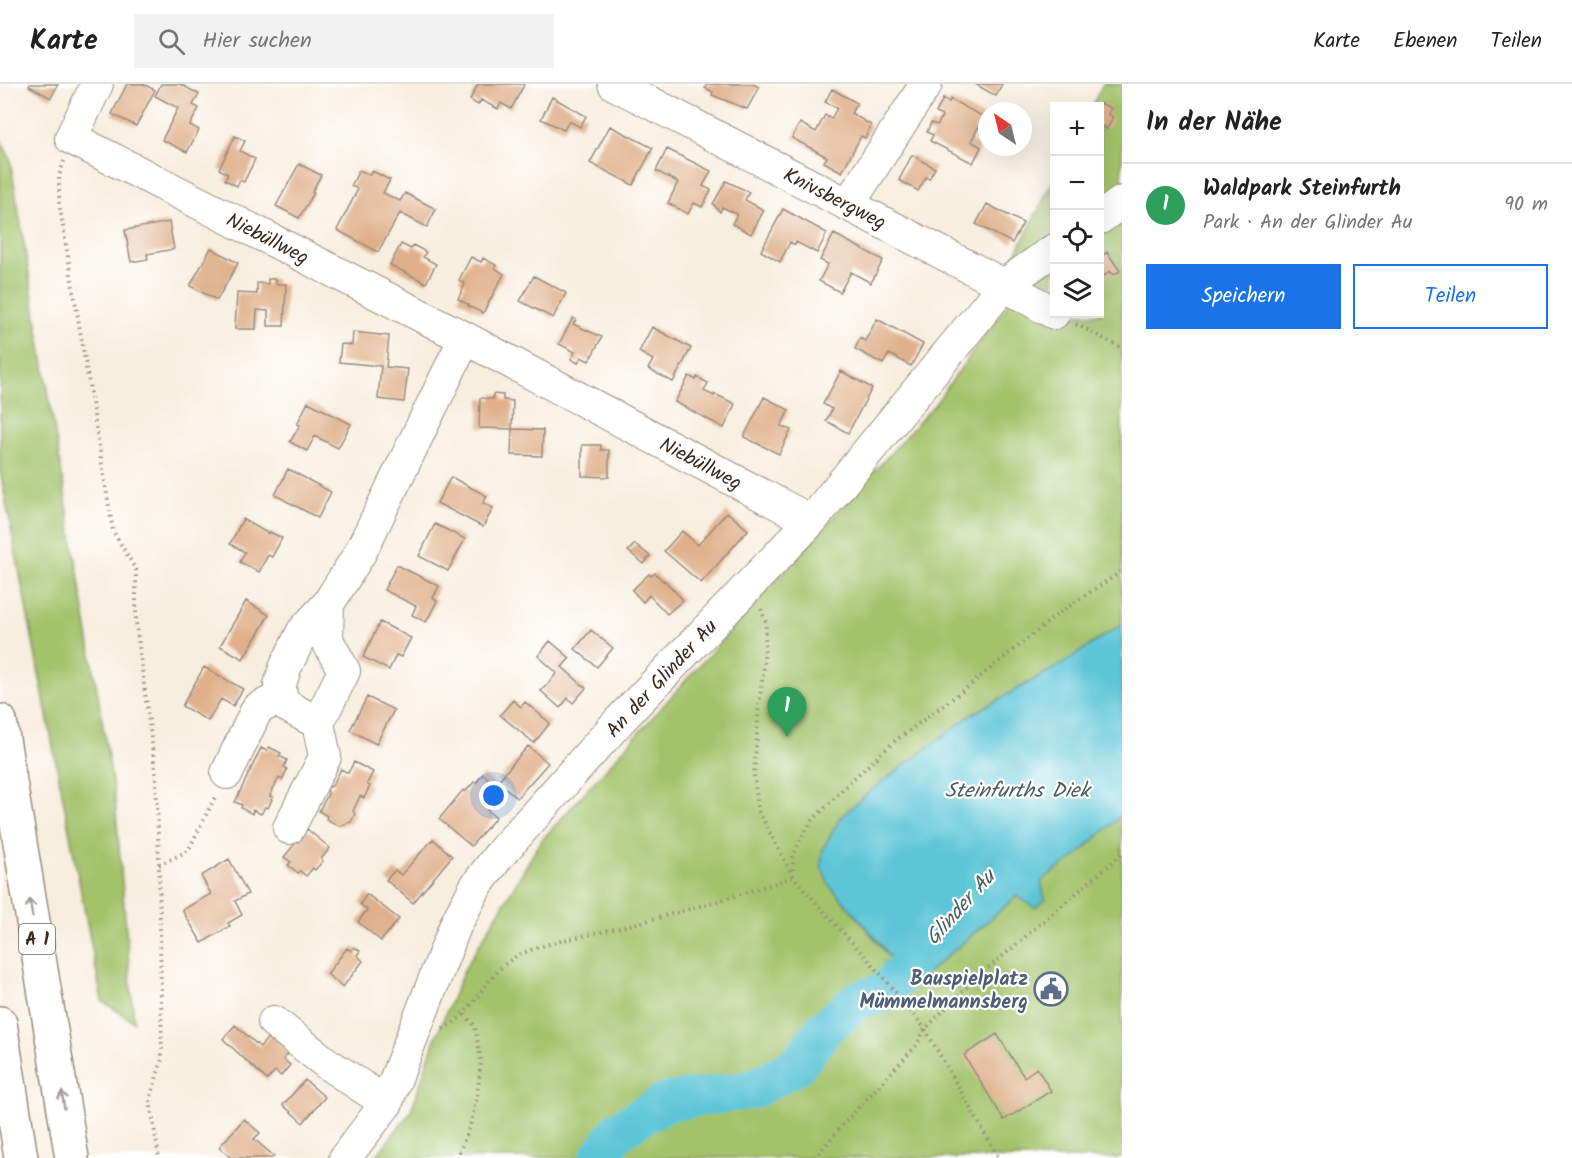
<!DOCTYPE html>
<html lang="de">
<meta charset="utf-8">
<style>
body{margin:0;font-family:Kalam,sans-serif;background:#f2f2f2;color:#222}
.controls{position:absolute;right:18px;top:18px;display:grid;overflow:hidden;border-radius:0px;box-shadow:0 6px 24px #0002}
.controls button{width:54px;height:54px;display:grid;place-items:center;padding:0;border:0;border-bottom:2px solid #e0e0e0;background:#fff;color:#222;font:30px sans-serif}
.compass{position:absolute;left:978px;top:18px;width:54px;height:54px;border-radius:50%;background:#fff;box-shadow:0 6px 24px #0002;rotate:325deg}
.you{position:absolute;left:494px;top:712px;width:21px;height:21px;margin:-15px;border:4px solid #fff;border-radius:50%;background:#1a73e8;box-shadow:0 0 0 9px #1a73e833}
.badge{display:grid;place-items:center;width:39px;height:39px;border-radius:50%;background:#1a73e8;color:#fff;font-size:20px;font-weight:700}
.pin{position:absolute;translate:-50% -50px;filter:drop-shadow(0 2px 3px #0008)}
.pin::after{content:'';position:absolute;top:32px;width:21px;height:18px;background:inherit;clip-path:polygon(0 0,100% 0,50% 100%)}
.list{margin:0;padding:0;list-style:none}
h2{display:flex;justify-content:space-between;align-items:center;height:78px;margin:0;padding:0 24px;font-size:26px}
h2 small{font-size:20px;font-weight:400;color:#767676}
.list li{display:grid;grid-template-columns:39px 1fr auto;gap:18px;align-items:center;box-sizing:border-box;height:84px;padding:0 24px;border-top:2px solid #e0e0e0}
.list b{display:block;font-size:22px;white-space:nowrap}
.list p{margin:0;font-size:20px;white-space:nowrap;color:#767676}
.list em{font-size:20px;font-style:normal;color:#767676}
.actions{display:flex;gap:12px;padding:18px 24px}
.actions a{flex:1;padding:14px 0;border:2px solid #1a73e8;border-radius:0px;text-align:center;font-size:21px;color:#1a73e8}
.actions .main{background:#1a73e8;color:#fff}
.icon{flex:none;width:33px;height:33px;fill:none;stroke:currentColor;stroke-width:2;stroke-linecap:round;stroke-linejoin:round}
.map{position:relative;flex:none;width:1122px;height:1074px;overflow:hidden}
header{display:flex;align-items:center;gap:36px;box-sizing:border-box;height:84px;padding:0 30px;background:#fff;border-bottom:2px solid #e0e0e0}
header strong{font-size:28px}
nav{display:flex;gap:33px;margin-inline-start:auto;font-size:21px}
.search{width:420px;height:54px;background:#f2f2f2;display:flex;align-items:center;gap:15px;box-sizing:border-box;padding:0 21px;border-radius:0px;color:#767676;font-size:22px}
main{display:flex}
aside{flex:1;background:#fff}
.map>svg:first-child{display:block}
.green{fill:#a3c36b;stroke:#6f7644;stroke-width:1.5}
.water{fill:#5bc5d7;stroke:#4b787a;stroke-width:1.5}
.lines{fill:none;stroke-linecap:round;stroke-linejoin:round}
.river{stroke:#5bc5d7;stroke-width:39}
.building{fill:#dfb08a}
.minor-casing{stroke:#998c7e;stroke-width:34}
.highway-casing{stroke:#998c7e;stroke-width:36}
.path{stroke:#998c7e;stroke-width:4;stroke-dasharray:1.5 4.5;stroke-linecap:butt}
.minor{stroke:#fff;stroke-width:32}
.highway{stroke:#fff;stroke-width:33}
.oneway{stroke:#a79f9a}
.labels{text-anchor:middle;stroke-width:4.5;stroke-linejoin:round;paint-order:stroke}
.shield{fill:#fff;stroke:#766a62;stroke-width:1.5}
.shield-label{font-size:18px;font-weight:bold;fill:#3b2a1e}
.street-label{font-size:20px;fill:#3b2a1e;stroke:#fff}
.service-label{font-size:20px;font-weight:bold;fill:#4e5e75;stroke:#fff;text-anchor:end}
.water-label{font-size:21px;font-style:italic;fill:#46605f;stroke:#fff}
</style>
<header>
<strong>Karte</strong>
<div class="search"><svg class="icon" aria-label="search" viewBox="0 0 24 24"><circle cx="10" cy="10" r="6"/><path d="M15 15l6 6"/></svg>Hier suchen</div>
<nav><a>Karte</a><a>Ebenen</a><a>Teilen</a></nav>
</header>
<main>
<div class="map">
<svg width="1122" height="1074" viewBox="0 0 1122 1074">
<rect width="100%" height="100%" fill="#fff"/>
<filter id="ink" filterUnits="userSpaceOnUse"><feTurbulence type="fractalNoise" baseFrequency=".0167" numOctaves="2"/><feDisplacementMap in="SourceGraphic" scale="12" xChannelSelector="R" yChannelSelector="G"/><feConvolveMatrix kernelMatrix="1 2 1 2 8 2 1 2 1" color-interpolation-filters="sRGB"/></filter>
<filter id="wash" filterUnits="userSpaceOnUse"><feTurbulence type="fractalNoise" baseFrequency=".008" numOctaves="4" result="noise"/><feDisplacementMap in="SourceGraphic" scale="24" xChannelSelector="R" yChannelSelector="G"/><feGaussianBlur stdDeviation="1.35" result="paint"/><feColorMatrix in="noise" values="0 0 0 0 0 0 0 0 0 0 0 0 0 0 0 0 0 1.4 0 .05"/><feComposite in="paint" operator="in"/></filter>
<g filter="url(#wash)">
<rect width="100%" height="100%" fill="#f7eede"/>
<!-- green -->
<path class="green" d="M1103,0H1122V540L1062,580L971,631L869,708L840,734L862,839L890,874L884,881L899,901L926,890L1017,812L1075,773L1122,731V1074H375L411,1027L435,955L464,886L541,757L935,320L1028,192L1010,181L1054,95V230H1100V22H1092Z
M0,55L10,74L115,715L134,938L102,917L0,387Z"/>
<!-- water -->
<path class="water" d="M1122,540V731L1075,773L1041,797L1045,816L1035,824L1017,812L926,890L899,901L883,881L890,874L880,859L829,801L821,782L823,765L840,734L869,708L971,631L1062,580Z"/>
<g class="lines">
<!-- river -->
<path class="river" d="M599,1074L619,1046L666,1018L752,1006L797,981L824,945L858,916L885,908L931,856"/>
</g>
<g id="blocks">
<!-- building -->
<path class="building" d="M30,0H58L51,14L29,2Z
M127,0H143L155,6L136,42L112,30Z
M161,0H180L199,10L193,21L199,24L190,41L199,46L187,68L162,56L178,24L155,12Z
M478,0H522L524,1L511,25L501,19L498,25L481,16L478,21L470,16Z
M707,0H753L759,3L747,25L712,11L713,8L705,4Z
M975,0H1002L996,12Z
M832,5L857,19L851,29L871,41L865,54L861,52L842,88L824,78L827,73L792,54L800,39L816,48L825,31L831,35L837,24L825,18Z
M552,13L586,32L580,43L569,37L564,46L541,35Z
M943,15L949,18L950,15L984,33L971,57L981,63L973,79L930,57L933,51L927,48L931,39L937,41L938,40L942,32L936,29Z
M1100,19L1111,24L1108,30L1113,33L1107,45L1100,41L1099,22Z
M610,42L653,64L633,101L590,79Z
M235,52L245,57L240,67L255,75L244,98L240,96L237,102L225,96L228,90L219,85Z
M667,65L711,87L703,102L711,106L702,123L694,119L688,130L668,119L678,98L656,87Z
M912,71L935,84L929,95L926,93L918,107L899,96Z
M299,80L321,91L312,108L314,109L299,134L276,122Z
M359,86L370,91L372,87L390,96L383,109L400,117L405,109L436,125L427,143L400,129L378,168L337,146L358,105L351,102Z
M726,97L749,108L745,116L764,126L751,150L732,140L737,130L722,123L720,128L713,120Z
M987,120L1023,139L1012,159L976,140Z
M783,125L827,149L817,169L796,158L795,161L790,158L780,178L761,167Z
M169,138L174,165L147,170L148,175L131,178L125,146Z
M834,150L883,176L871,199L851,188L840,208L819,197L828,180L820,176Z
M401,160L411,165L413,161L426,168L423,173L436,180L426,199L390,181Z
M211,164L238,179L217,216L190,202Z
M1107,168L1120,187L1113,191L1110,187L1104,192L1100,186V173Z
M471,173L481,178L483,174L496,181L495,184L504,190L483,229L468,222L469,221L458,215L465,200L459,196Z
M534,192L566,209L553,234L520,217Z
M268,195H276V200H286L284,242H268V227L257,226L256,245H235L237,209L257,210V199L268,200Z
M573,234L576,236L573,240L602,253L589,277L581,273L578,279L571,275L575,268L559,260Z
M877,235L923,260L911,282L889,270L883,280L855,265L860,254L865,257Z
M652,243L691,264L673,298L648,285L653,276L639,268Z
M353,248L389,252L386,283L408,285L404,318L378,315L381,282L339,278L341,260L352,261Z
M841,287L872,304L848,349L826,337L832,325L823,320Z
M689,292L696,296L697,293L708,299L704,307L714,312L715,310L735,320L724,344L675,318Z
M493,310L503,311V316L513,317L512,345L479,344L480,314L493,315Z
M764,313L789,326L781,342L791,346L779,370L744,353Z
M308,318L351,340L338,364L315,352L307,367L290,358L300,341L297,340Z
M512,345L543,346L542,372L511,371Z
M582,361H601V366H609V393L582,392Z
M288,385L331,408L318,434L275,411Z
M451,393L487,412L483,419L493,424L483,443L437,419Z
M727,428L748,446L701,499L664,467L682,447L698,461Z
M243,435L269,450L270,448L282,454L272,473L268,471L259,488L240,478L245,468L230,460Z
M435,440L465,455L448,487L419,472Z
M635,460L650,472L644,480L628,467Z
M397,481L439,502L433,514L437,517L426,538L412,531L416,522L384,506Z
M655,489L663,497L664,496L683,516L667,530L649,511L643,518L632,506L649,490L651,492Z
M246,517L269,531L243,575L220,562Z
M380,538L411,554L401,573L396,571L389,586L363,573Z
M591,546L613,564L597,583L575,565Z
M550,557L570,574L562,583L586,604L573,619L568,614L560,624L541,607L557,589L538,572Z
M204,583L243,605L233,622L221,615L208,637L182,622Z
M367,613L394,626L376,660L350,646Z
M513,616L521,623L525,618L550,639L534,659L500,631Z
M528,662L548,679L517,714L498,697Z
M269,663L281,669L279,672L287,676L284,683L287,685L282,696L279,694L274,703L270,712L273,713L268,724L265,723L261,730L253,726L252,730L241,724L242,721L235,718L261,664L267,667Z
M354,678L373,688L367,700L370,702L364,714L360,712L353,727L355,730L351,738L339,742L326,735L327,732L319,727L328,710L327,704L332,702L341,685L348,689Z
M483,690L499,704L492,713L496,716L487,726L496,733L471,762L439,735L463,706L465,708L474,698L476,699Z
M307,745L330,764L321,775L323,777L315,786L313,784L306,792L300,787L298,789L288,781L291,778L284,773Z
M433,755L452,772L413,819L386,796L395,786L401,791Z
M229,775L248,810L235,817L242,831L228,839L230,842L202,859L182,826L211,810L201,792Z
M367,810L399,835L381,857L358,838L367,826L360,820Z
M354,863L360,867L357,871L363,877L343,903L327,890L347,864L351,867Z
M235,941L260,963L274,946L290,968L283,975L290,981L281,992L275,987L267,996L223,955Z
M997,950L1024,993L1037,984L1051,1007L1004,1036L964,971Z
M305,996L325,1013L303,1039L283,1021Z
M244,1035L260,1049L254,1055L274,1072L272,1074H231L219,1063Z"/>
</g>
</g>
<g filter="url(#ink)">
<use href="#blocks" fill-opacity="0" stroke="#998c7e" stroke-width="1.5"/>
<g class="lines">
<!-- minor casing -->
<g class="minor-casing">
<path id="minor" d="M97,0L71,54L465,254L811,437
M614,0L1004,201L1054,229
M848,121L926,0
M1100,134L1122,118
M318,639L285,621L281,613L280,601L285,584L303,547L328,520L360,469L465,254
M227,689L257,625L281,613
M289,744L325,673L318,639L344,587L327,556L328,520
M274,938L326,979L387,1019
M345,1074L386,1020L456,840L476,802L500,770L620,636L811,437L1004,201L1054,166"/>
</g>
<!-- highway casing -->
<g class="highway-casing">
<path id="highway" d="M0,637L72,1074
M0,939L21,1074"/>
</g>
<!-- path -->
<path class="path" d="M64,77L59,92V118L113,447L136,486V539L156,692L159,781L162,975L150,1016L159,1074
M1076,240L1122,264
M761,525L766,538L764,582L759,621L754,690L758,726L793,793L884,894L925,945L999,1074
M159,781L188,767L216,711
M793,792V773L799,758L812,737L852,696L895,657L964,606L1063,526L1122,487
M443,945C476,929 487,885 521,870C550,857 586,852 618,844C677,829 735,813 793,793
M457,1074L470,1041L477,1013L481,977L475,942L464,930
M815,1074L845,1038L916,962L925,945L970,900L1122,770"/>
<!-- minor -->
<use href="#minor" class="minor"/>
<!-- highway -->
<use href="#highway" class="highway"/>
</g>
<!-- one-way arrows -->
<defs><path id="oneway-shaft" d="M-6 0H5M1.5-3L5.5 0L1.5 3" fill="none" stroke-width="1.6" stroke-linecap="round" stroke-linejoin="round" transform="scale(1.5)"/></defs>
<g class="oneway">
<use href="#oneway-shaft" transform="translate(31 824) rotate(-99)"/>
<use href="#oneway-shaft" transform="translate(63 1016) rotate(-99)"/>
</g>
</g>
<!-- icons -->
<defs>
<g id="civic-ring" transform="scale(1.725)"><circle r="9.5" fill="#fff" stroke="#5c6f8a" stroke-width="1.5"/><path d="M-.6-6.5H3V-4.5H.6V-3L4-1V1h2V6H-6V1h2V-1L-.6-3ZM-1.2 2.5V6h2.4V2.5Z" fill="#5c6f8a"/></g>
</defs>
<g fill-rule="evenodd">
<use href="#civic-ring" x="1051" y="905"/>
</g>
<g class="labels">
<!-- shield labels -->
<rect class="shield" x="19" y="840" width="36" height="30" rx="4.5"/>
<g class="shield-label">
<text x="37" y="861">A 1</text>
</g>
<!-- street labels -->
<g class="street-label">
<text transform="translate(835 114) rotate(27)" y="7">Knivsbergweg</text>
<text transform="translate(268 154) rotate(27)" y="7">Niebüllweg</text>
<text transform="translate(701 379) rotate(28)" y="7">Niebüllweg</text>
<text transform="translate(661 594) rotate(-47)" y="7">An der Glinder Au</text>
</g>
<!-- service labels -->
<g class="service-label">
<text x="1028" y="901">Bauspielplatz<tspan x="1028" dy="23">Mümmelmannsberg</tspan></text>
</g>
<!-- water labels -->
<g class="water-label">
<text x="1017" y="713">Steinfurths Diek</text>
<text transform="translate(960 823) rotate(-48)" y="7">Glinder Au</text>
</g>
</g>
</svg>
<div class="controls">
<button>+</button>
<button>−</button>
<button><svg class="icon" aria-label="locate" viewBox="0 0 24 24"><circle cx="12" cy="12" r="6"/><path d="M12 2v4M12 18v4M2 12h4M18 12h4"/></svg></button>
<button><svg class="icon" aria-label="layers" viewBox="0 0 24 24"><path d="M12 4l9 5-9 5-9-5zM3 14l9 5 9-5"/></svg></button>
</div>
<svg class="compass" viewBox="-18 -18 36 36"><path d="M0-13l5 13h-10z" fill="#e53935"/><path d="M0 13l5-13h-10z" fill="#767676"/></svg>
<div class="you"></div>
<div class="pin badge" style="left:787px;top:653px;background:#2e9e5b">1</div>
</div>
<aside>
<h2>In der Nähe<small></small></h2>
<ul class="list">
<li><span class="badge" style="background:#2e9e5b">1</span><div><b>Waldpark Steinfurth</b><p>Park · An der Glinder Au</p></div><em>90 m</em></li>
</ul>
<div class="actions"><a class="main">Speichern</a><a>Teilen</a></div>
</aside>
</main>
